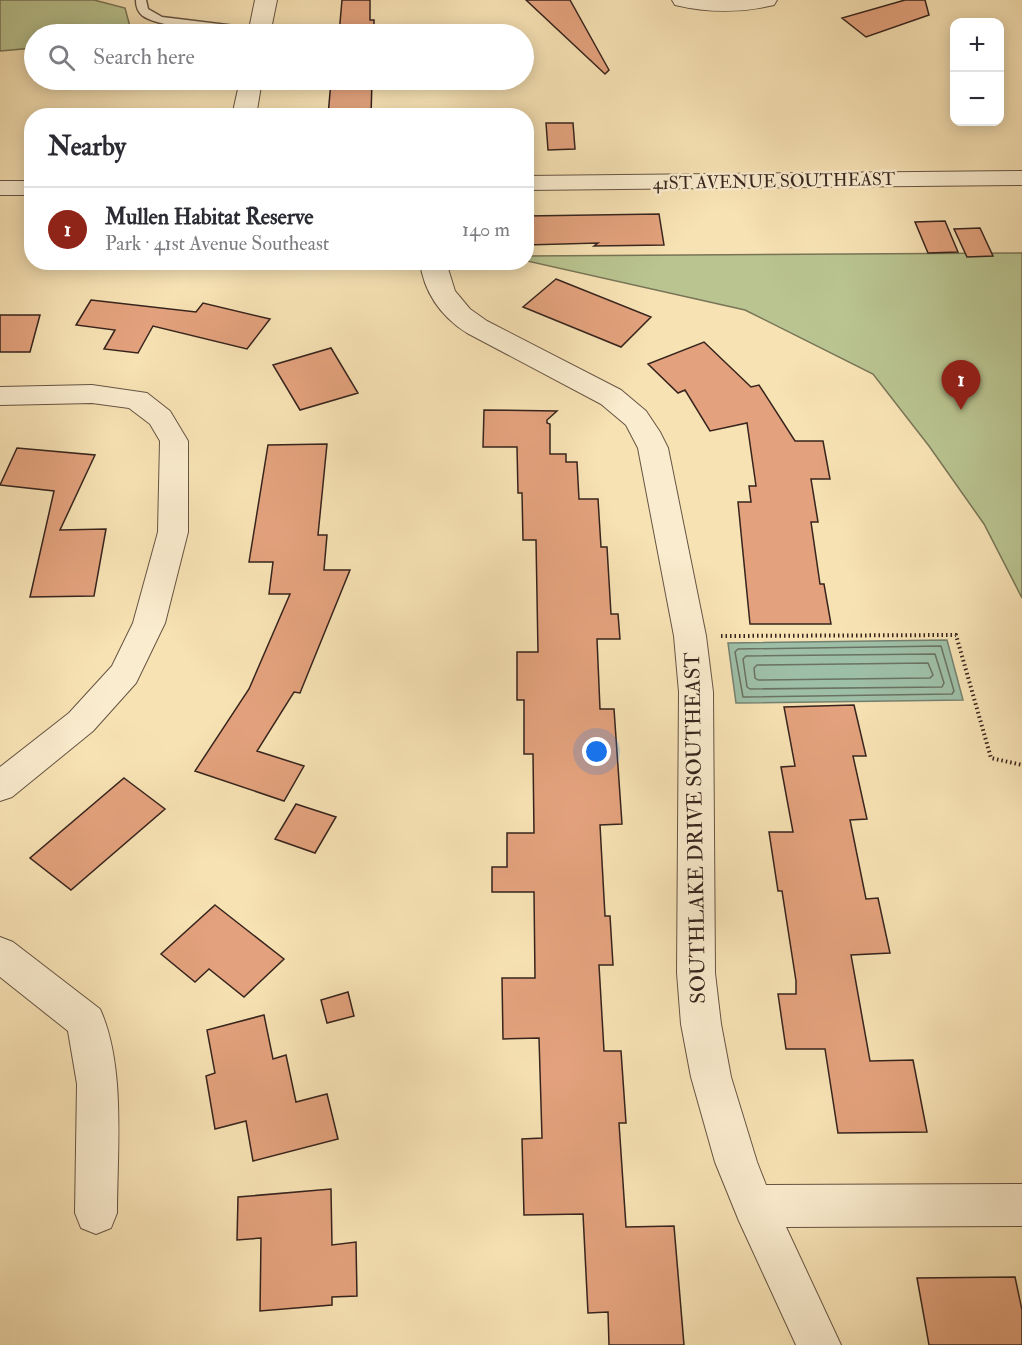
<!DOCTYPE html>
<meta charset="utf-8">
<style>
body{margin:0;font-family:"IM FELL Double Pica",serif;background:#f7f7f7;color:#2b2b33}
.controls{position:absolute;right:18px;top:18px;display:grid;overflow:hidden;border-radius:12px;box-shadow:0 3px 15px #0003}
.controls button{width:54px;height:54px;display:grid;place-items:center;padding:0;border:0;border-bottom:2px solid #e1e1e2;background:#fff;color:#2b2b33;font:30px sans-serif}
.you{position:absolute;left:597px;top:752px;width:21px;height:21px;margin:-15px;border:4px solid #fff;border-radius:50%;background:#1a73e8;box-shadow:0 0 0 9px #1a73e833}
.badge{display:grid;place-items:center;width:39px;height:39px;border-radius:50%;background:#8f2418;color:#fff;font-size:20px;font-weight:700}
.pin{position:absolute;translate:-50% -50px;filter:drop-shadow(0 2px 3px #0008)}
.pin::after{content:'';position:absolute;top:32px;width:21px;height:18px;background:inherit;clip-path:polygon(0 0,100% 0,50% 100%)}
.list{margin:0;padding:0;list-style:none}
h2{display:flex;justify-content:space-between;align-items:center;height:78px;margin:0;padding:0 24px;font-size:26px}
h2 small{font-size:20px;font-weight:400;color:#7c7c81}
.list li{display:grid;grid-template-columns:39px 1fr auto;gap:18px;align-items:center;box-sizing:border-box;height:84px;padding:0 24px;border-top:2px solid #e1e1e2}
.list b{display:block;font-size:22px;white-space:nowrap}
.list p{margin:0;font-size:20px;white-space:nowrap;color:#7c7c81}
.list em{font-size:20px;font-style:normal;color:#7c7c81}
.icon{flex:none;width:33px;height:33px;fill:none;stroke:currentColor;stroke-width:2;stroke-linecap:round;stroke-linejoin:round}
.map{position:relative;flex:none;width:1022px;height:1345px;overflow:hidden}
.search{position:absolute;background:#fff;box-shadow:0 3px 15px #0003;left:24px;top:24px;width:510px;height:66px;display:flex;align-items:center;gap:15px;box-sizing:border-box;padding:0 21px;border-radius:33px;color:#7c7c81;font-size:22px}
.panel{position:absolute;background:#fff;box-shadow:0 3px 15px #0003;left:24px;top:108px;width:510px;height:162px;border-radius:24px}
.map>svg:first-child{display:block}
.green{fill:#b9c490;stroke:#787456;stroke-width:1.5}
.water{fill:#9ebfa7;stroke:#748170;stroke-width:1.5}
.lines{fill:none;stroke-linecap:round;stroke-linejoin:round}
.shore{stroke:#6a7262;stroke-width:1.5}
.building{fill:#e3a27d;stroke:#36241d;stroke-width:1.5}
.service-casing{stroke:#665443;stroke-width:3}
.minor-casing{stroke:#665443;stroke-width:2}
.path{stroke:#36241d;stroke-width:4;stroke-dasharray:1.5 3;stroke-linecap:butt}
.service{fill:#faecce;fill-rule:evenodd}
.minor{fill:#faecce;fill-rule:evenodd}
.labels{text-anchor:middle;stroke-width:5;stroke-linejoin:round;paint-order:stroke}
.far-street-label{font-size:18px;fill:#36241d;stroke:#faecce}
.street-label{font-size:21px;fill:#36241d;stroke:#faecce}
</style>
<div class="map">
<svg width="1022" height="1345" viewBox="0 0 1022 1345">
<rect width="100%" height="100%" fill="#f7e2b4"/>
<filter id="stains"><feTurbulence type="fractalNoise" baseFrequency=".00333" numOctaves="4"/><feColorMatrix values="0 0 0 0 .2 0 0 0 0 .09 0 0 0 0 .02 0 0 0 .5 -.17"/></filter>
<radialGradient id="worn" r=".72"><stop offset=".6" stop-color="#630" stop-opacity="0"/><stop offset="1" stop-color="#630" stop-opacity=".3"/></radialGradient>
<!-- green -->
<path class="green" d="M0,0H94L125,8L132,34H34V48L0,51Z
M1022,253V598L984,524L929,446L873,374L745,310L527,261V256Z"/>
<!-- water -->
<path class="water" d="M947,640L963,700L736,703L728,643Z"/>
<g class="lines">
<!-- shore -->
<path class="shore" d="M941,646L954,691L952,694L743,697L735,652L738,649Z
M935,654L944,683L942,687L750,689L747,687L743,659L746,656Z
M928,663L933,675L930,678L758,680L755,678L754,668L757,665Z"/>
</g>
<!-- building -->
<path class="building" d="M342,0H370V20H374V34H339Z
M526,0H570L609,70L605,74Z
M905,0H925L929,15L866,37L842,18Z
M335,80H372L371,116H328L331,81Z
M546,123H573L575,149L548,150Z
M659,214L664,245L594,246L598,243L526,245V216Z
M945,221L958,252L928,253L915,222Z
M980,228L993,256L967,257L954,229Z
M556,279L651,317L621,347L523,307Z
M91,300L196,312L203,303L270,319L247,349L153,326L138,353L104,349L115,330L76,325Z
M0,315H40L30,352H0Z
M704,342L751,387L759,385L795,441H823L830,479H811L818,522H811L820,584H824L831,624H750L738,502H751L749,486H756L747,423L710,431L685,390L678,393L648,364Z
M331,348L358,393L300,410L273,365Z
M484,410L557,411L547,420V423L550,424V454H566V462H577L579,499H598L601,547H607L611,614H618L620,639H597L600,709H614L622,824L600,825L605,916H610L613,965H599L604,1051H621L626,1123H619L626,1227L674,1226L684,1345H609L608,1312L588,1313L583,1214L524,1215L522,1139L542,1138L539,1038L503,1039L502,978H535L534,892H492V867H507V833H534L533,754H524V700H517V652H538L536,540H523L522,493H518L517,447H483Z
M327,444L318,535H327L324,570H350L300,693L294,692L257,751L304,766L284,801L195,771L249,689L290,594H269L273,562H249L268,445Z
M17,448L95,455L60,530L106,529L94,596L30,597L54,491L0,485Z
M854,705L866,756H853L867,819L850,820L866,899L878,898L890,953L851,955L870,1061L913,1060L927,1132L838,1133L825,1049H786L778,994H796V981L782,891H778L769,832H793L781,767L795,766L784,707Z
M124,778L165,809L71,890L30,858Z
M296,804L336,817L315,853L275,839Z
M215,905L284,959L244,997L209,969L195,982L161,954Z
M348,992L354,1016L327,1023L321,1000Z
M264,1015L273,1059L286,1055L296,1102L327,1094L338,1139L253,1161L246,1121L215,1129L206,1076L215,1073L207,1030Z
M331,1189L332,1245L356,1242L357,1296L332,1297V1305L260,1311L261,1238L237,1240L238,1197Z
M1015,1277L1022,1310V1345H929L917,1278Z"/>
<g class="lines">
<!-- service casing -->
<g class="service-casing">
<path id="service" d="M136,0H146L148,9L162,17L260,29L265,32L263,34H254C228,31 162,29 143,16C138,12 136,7 136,0Z"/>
</g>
<!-- minor casing -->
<g class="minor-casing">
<path id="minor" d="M255,0H277L270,34H248Z
M672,0H777L774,5C740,13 709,13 675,5Z
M240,80H262L256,116H232Z
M1022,171V185L526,190V176Z
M0,181H32V195H0Z
M420,262H446L455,291L470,309L487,321L621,390L646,411L660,432L668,448L706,636L713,692L715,973L721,1024L731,1077L757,1162L766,1185L1022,1184V1226L786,1227L841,1345H796L739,1221L715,1162L691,1077L681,1024L677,973L679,692L674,636L638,448L626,425L601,404L467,333C442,317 424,293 420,262Z
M92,385L147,393L170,411L188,441V532L165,623L136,683L93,731L12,797L0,801V767L69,713L112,666L133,623L158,532L160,441L150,424L129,408L92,403L0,405V387Z
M0,937L13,942L100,1009C126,1066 117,1151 117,1213L111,1228L96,1234L81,1228L75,1213L77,1084L68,1031L0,977Z"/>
</g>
<!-- path -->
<path class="path" d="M721,636L956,635L991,758L1022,765"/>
<!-- service -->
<use href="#service" class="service"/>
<!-- minor -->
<use href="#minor" class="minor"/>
</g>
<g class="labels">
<!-- far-street labels -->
<g class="far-street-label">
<text transform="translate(774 181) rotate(-1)" y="6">41ST AVENUE SOUTHEAST</text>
</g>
<!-- street labels -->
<g class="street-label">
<text transform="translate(695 828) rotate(-91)" y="7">SOUTHLAKE DRIVE SOUTHEAST</text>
</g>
</g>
<rect width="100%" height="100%" filter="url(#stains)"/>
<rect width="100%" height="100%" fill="url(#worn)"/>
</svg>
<div class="controls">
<button>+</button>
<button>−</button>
</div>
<div class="you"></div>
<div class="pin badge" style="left:961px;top:410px">1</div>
<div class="search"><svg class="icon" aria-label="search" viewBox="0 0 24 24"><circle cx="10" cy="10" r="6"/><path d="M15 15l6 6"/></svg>Search here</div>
<section class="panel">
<h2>Nearby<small></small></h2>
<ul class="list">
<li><span class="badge">1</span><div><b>Mullen Habitat Reserve</b><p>Park · 41st Avenue Southeast</p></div><em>140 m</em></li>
</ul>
</section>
</div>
